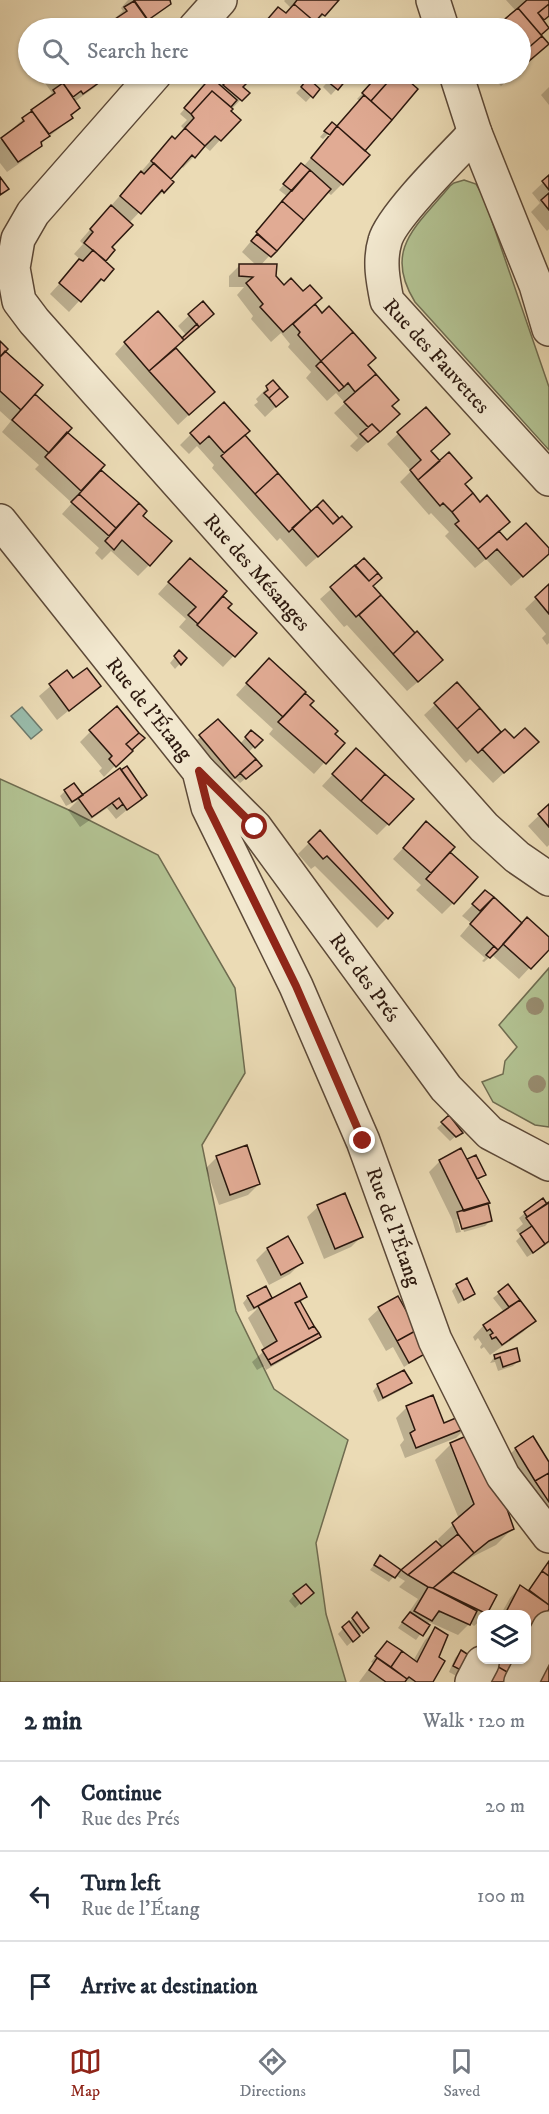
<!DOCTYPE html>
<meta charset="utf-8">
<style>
body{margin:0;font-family:"IM FELL DW Pica",serif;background:#f2f2f3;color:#1f2937}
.controls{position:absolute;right:18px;bottom:18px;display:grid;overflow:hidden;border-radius:12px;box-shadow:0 2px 4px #0004}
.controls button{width:54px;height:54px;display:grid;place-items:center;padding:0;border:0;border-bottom:2px solid #e0e1e3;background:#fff;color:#1f2937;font:30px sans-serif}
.stop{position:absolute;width:18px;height:18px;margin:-14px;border:4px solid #8f2418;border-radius:50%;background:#fff}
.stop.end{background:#8f2418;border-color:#fff;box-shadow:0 2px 6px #0008}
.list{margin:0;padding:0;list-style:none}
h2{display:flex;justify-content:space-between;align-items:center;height:78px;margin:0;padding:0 24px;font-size:26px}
h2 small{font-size:20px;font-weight:400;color:#747a83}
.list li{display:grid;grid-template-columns:39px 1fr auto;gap:18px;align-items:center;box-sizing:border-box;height:90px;padding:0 24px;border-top:2px solid #e0e1e3}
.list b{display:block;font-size:22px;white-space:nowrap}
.list p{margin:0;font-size:20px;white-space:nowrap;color:#747a83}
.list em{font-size:20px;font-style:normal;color:#747a83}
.icon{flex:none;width:33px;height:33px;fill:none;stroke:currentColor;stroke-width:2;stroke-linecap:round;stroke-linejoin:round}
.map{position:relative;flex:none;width:549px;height:1682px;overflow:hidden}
.search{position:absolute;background:#fff;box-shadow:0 2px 4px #0004;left:18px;right:18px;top:18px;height:66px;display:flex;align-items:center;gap:15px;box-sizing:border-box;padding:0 21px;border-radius:33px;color:#747a83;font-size:22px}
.sheet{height:348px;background:#fff}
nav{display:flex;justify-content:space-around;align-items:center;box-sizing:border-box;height:84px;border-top:2px solid #e0e1e3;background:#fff;font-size:16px;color:#747a83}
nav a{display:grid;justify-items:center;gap:3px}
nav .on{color:#8f2418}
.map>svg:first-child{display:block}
.green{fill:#b2c191;stroke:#6f6c50;stroke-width:1.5}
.water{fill:#9ba;stroke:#6d7a6c;stroke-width:1.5}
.shadow{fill:#0003}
.building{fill:#e1ab94;stroke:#2c180e;stroke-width:1.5}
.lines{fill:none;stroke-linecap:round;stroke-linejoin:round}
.minor-casing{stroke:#5c4938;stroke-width:36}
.minor{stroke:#f2e8cf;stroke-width:33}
.tree{fill:#988c6f}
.route{stroke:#8f2418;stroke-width:8}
.labels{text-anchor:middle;stroke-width:4.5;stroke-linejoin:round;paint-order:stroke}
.street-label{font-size:21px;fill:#2c180e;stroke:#f2e8cf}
</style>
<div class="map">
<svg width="549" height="1682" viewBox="0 0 549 1682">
<rect width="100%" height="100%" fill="#ebdbb5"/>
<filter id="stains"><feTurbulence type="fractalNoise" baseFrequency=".00333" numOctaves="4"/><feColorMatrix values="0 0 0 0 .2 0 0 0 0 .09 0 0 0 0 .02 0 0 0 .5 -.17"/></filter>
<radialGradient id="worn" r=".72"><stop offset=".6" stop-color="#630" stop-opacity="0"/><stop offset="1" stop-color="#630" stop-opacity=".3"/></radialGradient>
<!-- green -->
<path class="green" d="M464,180L476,184L484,198L549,387V450L415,302C382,249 418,225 450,186L454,183Z
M0,779L71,811L158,855L235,988L245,1073L202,1145L236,1311L274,1389L348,1440L316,1543L326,1614L346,1682H0Z
M549,968V1127L535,1125L493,1102L482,1082L503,1074L505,1061L517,1047L499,1025Z"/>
<!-- water -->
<path class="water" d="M22,707L42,730L31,739L11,716Z"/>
<!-- shadow -->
<path class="shadow" d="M128,0H171L158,14L147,22L150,25L146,28H104L115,21L114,19L123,11L121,8Z
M285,0H338L313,26L311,24L307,28H260L267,20L285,15L291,8L284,1Z
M506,0H549V15L542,21L529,46L541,49L520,67V28H496L516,11Z
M51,74H103L105,77L94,88L74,102L78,108L60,128L47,138L30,156L7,172L0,163V140L52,93L45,83L52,76Z
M205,74H254L241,88L247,93L229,112L220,140L210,151L204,146L183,168L181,166L169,179L163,192L152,202L150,201L129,223L110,248L113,250L104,261L102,280L92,291L90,289L69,312L50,294L81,260L74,254L83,244L80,241L161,149L172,138L175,140L184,129L181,126L187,120L180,114L211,79Z
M261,74H283L272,84Z
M335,74H350L331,95L323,87Z
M381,74H392L394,75L399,74L416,89L363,151L368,155L342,184L331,195L327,192L260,266L275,276L284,287L313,305L397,400L390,406L387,425L357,452L350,446L358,438L334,413L345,403L336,393L327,401L306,378L311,372L288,347L290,344L281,333L271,342L251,319L253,316L237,295L244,287H229V276L240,265L257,266L242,252L288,197L279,190L296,171L303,167L331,135L329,133L323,139L320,137L327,129L337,128L360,101L357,99Z
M490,74H515L501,86Z
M309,80L318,89L306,102L296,93Z
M549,87V105L541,95Z
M549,177V229L547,231L531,212L540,203L532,193Z
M202,303L212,314L174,348L213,392L178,425L115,354L125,343L182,340L186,335L178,326Z
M0,343L32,394L65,432L99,470L145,511L141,516L149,565L138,576L111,551L102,560L95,553L99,548L62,514L72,503L35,469L39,465L2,432L11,421L0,411Z
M273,382L286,397L265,417L254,405L258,402L256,399Z
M425,409L430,452L463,484L497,532L507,542L549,551L539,562L511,586L486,559L475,568L445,536L449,532L431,513L429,515L400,482L411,471L387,444Z
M191,434L243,435L311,513L323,502L339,521V538L306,567L280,538L277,541L212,468L214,465L197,446L189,454L180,445Z
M364,560L371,586L415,636L431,671L407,691L347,625L344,627L320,599Z
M179,571L221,596L230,604L226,608L255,633L223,667L179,627L186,619L158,594Z
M549,586V643L547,645L542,638L546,634L525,609Z
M179,652L185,658L175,669L170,663Z
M258,671L308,705L342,743L314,774L269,734L273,729L236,695Z
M67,672L73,680L99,686L57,720L39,696Z
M457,684L501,734L526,753L493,783L470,759L466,763L424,715Z
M218,721L240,744L246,737L260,740L248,753L255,771L240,783L235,778L223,788L189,747Z
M91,731L142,738L104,777L99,771L102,768L80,742Z
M345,761L388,824L377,835L322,786Z
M65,791L83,796L145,795L116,819L107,808L80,827L68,810L78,800L66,806L60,796Z
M549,806V845L547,847L528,826Z
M320,832L387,918L377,928L315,866L311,869L298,854Z
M416,834L448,852L453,903L442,914L416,890L421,885L393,859Z
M485,892L522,924L549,939V947L519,979L492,955L484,962L482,961L485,958L460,936L471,923L462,916Z
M449,1118L461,1132L450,1141L437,1128Z
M217,1157L259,1184L248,1195L219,1205L206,1168Z
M475,1157L484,1175L477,1181L490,1221L485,1226L464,1232L460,1219H457L461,1232L456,1233L452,1219L429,1172L440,1161H466Z
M344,1195L362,1236L351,1247L324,1259L307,1217L318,1207Z
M545,1204H549V1243L527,1257L516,1241L521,1236L516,1230L523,1224L519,1218L525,1213Z
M287,1238L301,1263L290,1274L269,1285L256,1260L267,1249Z
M457,1285L473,1294L458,1304L452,1291Z
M508,1286L534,1321L523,1332L490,1355L484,1347L481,1349L480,1347L482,1344L478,1338L475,1341L473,1337L483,1326L504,1312L493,1298Z
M248,1297L271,1298L266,1303L306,1297L300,1303L319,1337L314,1342L266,1370L264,1366L257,1370L252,1362L265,1350L248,1318L258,1308L248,1312L243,1303Z
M379,1309L428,1351L404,1367L393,1347L386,1351L368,1319Z
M516,1349L519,1360L513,1366L498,1371L495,1362L490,1363L495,1356Z
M410,1383L405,1388L378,1402L373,1391L378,1385Z
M407,1407L443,1425L467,1427L456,1438L405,1458L400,1445L404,1440L396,1418Z
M532,1438L549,1463V1530L505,1460L515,1449Z
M451,1444L512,1529L496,1545L472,1557L451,1573L495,1596L486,1614H482V1619L474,1626L470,1623L458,1635L429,1622L416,1640L398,1628L418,1599L399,1587L405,1581L395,1575L389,1582L370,1570L380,1557L401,1572L436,1543L442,1548L438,1539L459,1519L435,1460Z
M549,1563V1606L526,1614H501L510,1598L520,1587L528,1592Z
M294,1595L306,1598L295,1608L289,1601Z
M357,1614L367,1628L347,1646L338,1634Z
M436,1629L437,1657L431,1682H359L373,1663L371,1662L382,1648L413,1661L425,1640Z
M460,1652L466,1681L449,1672L455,1658Z"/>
<!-- building -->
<path class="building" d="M134,0H170L171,4L148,20Z
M297,0H339L325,16L322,14L315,22L294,4Z
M527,0H549V4L538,13L549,28L541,35L518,8Z
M134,1L151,25L147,28H104L103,27L127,11L124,7Z
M294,4L315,22L309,28H260L278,7L286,13Z
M549,4V16L544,20L538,13Z
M518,8L542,36L520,55V28H494Z
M542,36L549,44L522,67L520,55Z
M56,74H105L107,77L83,94L81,91L73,97Z
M228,74H256L243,87L250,93L242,101L223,85L231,77Z
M333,74H339L346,80L338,90L327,81Z
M339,74H352L346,80Z
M379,74H395L371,101L362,93Z
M395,74H401L418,89L392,120L371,101Z
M211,77L237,100L231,107L212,91L191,114L184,108Z
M308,78L320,89L313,98L301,87Z
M63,83L80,108L71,115L73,118L49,134L31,110L55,93L53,90Z
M212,91L233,109L231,111L241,120L221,141L215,136L205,146L185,128L194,118L191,114Z
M364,95L392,120L365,151L337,126Z
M32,111L50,136L41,142L42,146L18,162L1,138L24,121L22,118Z
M332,122L337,126L330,135L324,131Z
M337,126L370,155L343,185L311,158Z
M185,128L205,146L195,158L192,155L171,179L151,161L172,136L175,139Z
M154,163L174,182L164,193L162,190L141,214L120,196L141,171L144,174Z
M301,163L310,170L292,191L283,184Z
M310,170L331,189L304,220L282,201Z
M549,175V190L542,181Z
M0,177L9,189L0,195Z
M549,193V210L541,200Z
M282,201L304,220L277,251L256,232Z
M111,205L133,225L112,247L115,250L106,261L84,243L93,232L90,229Z
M257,234L277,251L271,257L251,241Z
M93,250L114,269L104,281L101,279L81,302L59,283L79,259L83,261Z
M239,264H277L276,276L284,285L291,278L303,291L310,285L322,298L283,332L260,307L263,304L246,283L253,277L239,276Z
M203,301L214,314L199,327L188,314Z
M315,304L322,313L329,306L353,332L321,361L298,335L300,332L293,324Z
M158,311L184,340L149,371L124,342Z
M197,324L199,327L184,340L182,338Z
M353,332L376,358L368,365L376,374L355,392L348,383L344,387L321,361Z
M0,341L8,349L0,357Z
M176,348L215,392L189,415L149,371Z
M5,351L43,385L21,410L0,391V357Z
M321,361L344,387L339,391L316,366Z
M376,374L399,400L392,406L400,414L380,432L372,424L368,427L344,402Z
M273,380L280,388L269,398L264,393L268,390L266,386Z
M280,388L288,397L276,407L269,398Z
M35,394L72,428L49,453L12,420Z
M224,402L250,431L224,453L209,436L200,444L190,433Z
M426,407L450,434L431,451L440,461L418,480L410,470L421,460L397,432Z
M372,424L380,432L368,442L360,434Z
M67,432L105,465L81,491L45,457Z
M245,435L278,473L255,494L221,456Z
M449,452L472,478L465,484L473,493L452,512L443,503L440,506L418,480Z
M101,470L139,503L116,528L79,494Z
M278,473L311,511L289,532L255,494Z
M473,493L480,502L487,495L510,522L478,549L455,524L459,521L452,512Z
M79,494L116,528L109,536L71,502Z
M323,500L339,518L333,524L317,506Z
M139,503L147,511L143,516L172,541L150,566L122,540L114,550L105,541Z
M317,506L333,524L342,516L352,527L318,557L292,528Z
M526,523L549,548V554L523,577L497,549L486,559L478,549L499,531L507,540Z
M190,558L227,591L198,624L188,615L196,607L168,582Z
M364,558L378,573L369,581L355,566Z
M355,565L369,581L378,573L382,578L373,586L381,595L356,617L330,587Z
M549,584V614L535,597Z
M381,595L415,633L393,654L359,615Z
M223,596L232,604L228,608L257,633L235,657L197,625Z
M417,631L443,660L418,682L393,654Z
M179,650L187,658L181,665L174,656Z
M269,658L306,692L283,717L246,683Z
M87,668L101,686L69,711L49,684L67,670L73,678Z
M457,682L480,708L457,729L434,703Z
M305,693L314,701L310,705L338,731L335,734L345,743L326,764L278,722Z
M117,706L139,733L126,744L133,751L116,767L109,759L112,756L89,730Z
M480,708L501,732L478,753L457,729Z
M218,719L256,759L235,778L199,735Z
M525,728L539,742L504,773L482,749L505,729L514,738Z
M251,730L263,740L255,748L245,737Z
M139,733L145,738L132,750L126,744Z
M356,748L385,774L361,801L332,774Z
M256,759L262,766L246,779L240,773Z
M127,766L147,795L142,799L121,770Z
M120,768L142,799L127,810L119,798L92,817L78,798Z
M385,774L414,799L389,825L361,801Z
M74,783L83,795L72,802L64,790Z
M119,798L123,804L117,809L112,803Z
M549,804V827L538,814Z
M426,821L455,847L431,873L403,848Z
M320,830L393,913L388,919L327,856L323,859L308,842Z
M450,852L478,877L454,904L426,879Z
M485,890L494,897L480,911L472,904Z
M494,897L522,923L498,950L470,924Z
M527,917L549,937V950L531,969L503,944Z
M494,946L498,950L490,958L486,955Z
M449,1115L463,1133L456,1137L441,1122Z
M247,1145L260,1184L230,1195L216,1156Z
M461,1148L490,1203L464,1211L439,1160Z
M476,1155L486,1175L477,1179L467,1159Z
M345,1193L363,1237L335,1249L317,1205Z
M543,1198L547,1204L527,1217L524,1212Z
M549,1202V1241L545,1244L526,1218Z
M488,1203L492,1221L462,1229L457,1212Z
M532,1226L545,1244L533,1253L520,1234Z
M288,1236L303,1263L281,1275L267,1248Z
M467,1278L475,1294L464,1300L456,1284Z
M300,1283L307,1297L295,1303L309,1329L314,1326L319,1333L268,1360L262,1350L277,1341L258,1306Z
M508,1284L520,1300L509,1307L498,1292Z
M266,1286L272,1298L254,1308L247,1296Z
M398,1296L417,1330L397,1341L378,1307Z
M520,1300L536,1321L502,1345L496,1337L492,1339L490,1335L493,1333L490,1329L487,1331L483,1325Z
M300,1301L314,1326L309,1329L295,1303Z
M417,1330L430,1351L409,1363L397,1341Z
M319,1333L321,1337L271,1365L268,1360Z
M517,1348L520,1361L503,1367L500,1357L495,1359L494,1355Z
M404,1370L412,1383L383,1398L377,1384Z
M433,1395L444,1423L463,1415L469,1427L416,1448L410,1433L415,1430L406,1406Z
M471,1434L506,1506L514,1529L489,1541L474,1553L458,1534L452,1523L474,1504L450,1443Z
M533,1436L549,1462V1473L535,1481L515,1448Z
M549,1473V1502L535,1481Z
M458,1534L474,1553L433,1588L428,1587L408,1575Z
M436,1541L442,1547L408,1575L401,1570Z
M380,1555L401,1570L395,1578L374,1565Z
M549,1561V1576L542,1571Z
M542,1571L549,1576V1605L529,1590Z
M453,1572L497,1595L487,1614L433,1588Z
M306,1584L314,1593L301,1604L293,1594Z
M520,1585L549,1605V1609L532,1639L526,1636V1614H505Z
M428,1587L433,1588L477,1611L470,1625L439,1611L432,1621L414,1611Z
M357,1612L369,1628L363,1633L352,1618Z
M410,1612L430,1625L423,1636L402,1622Z
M349,1621L360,1636L353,1642L342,1627Z
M435,1627L448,1635L439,1657L445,1661L433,1682H416L409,1677L407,1679L391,1667L402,1651L417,1662Z
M387,1641L402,1651L391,1667L375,1656Z
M461,1650L478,1661L472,1676L453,1666Z
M377,1658L407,1679L405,1682H386L369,1670Z
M489,1660H522L514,1676L488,1661Z
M488,1661L514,1676L511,1682H483Z
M546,1665L549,1667V1682H536Z"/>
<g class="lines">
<!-- minor casing -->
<g class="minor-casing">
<g id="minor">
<path d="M433,0L442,28"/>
<path d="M195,28L220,0"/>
<path id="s1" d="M155,74L33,213L18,239L13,268L19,301L34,321L484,827L517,857L549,879"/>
<path d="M456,74L475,133L536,285L549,329"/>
<path id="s2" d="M475,133C455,154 391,217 385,241C379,261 383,281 387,301L549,479"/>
<path id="s3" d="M0,521L199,771L208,807L296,986L363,1141L435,1340L503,1476L549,1536"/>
<path id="s4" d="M200,772L255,827L446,1088L490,1133L549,1164"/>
<path d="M472,1682L482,1663"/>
<path d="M521,1682L549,1628"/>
</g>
</g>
<!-- minor -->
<use href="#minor" class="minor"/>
</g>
<!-- trees -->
<g class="tree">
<circle cx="535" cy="1006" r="9"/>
<circle cx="537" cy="1084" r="9"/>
</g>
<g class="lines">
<!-- route -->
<path class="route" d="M255,827L199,771L208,807L296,986L363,1141"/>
</g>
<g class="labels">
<!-- street labels -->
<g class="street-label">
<text dy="7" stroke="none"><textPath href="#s2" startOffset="276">Rue des Fauvettes</textPath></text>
<text dy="7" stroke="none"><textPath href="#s1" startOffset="639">Rue des Mésanges</textPath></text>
<text dy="7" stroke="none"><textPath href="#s3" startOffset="240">Rue de l'Étang</textPath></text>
<text dy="7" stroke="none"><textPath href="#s4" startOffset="264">Rue des Prés</textPath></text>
<text dy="7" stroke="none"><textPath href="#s3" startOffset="816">Rue de l'Étang</textPath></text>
</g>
</g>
<rect width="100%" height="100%" filter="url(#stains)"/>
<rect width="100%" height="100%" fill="url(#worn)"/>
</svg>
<div class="controls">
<button><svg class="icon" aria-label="layers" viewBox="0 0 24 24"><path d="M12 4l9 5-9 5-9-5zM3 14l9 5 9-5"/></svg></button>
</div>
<div class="stop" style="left:255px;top:827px"></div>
<div class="stop end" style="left:363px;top:1141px"></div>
<div class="search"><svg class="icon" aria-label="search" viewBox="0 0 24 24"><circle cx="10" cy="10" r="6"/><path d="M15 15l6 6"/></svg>Search here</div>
</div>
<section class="sheet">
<h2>2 min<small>Walk · 120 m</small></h2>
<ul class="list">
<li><svg class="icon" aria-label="ahead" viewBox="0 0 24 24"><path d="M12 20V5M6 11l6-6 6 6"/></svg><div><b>Continue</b><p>Rue des Prés</p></div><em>20 m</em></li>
<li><svg class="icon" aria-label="left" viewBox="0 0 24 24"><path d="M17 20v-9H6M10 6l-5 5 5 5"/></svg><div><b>Turn left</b><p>Rue de l'Étang</p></div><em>100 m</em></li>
<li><svg class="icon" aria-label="arrive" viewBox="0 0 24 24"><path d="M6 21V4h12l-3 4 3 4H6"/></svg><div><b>Arrive at destination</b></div></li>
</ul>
</section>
<nav>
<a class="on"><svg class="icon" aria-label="map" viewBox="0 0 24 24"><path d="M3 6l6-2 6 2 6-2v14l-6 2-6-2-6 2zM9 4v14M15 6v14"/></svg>Map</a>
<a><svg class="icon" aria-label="directions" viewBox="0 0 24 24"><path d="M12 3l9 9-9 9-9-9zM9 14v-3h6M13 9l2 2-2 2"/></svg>Directions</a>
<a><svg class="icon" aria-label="saved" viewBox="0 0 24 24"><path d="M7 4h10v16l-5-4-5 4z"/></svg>Saved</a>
</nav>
